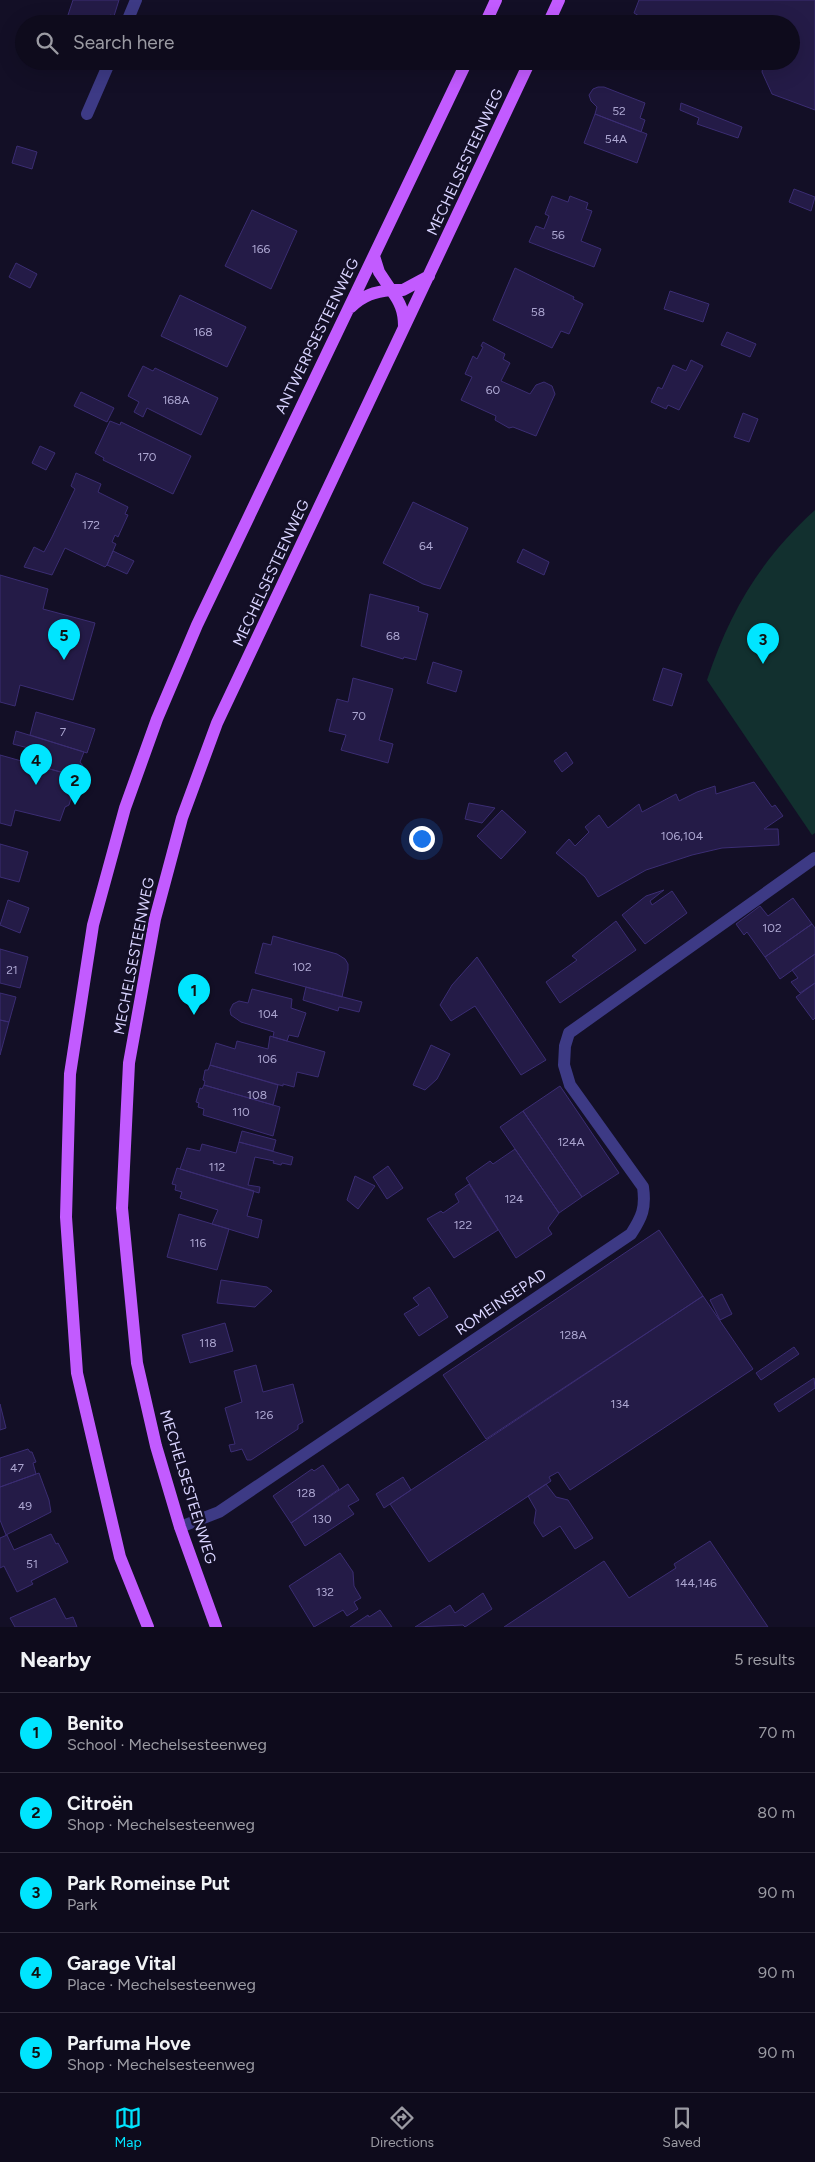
<!DOCTYPE html>
<meta charset="utf-8">
<style>
body{margin:0;font-family:Figtree,sans-serif;background:#171425;color:#f1f3f6}
.you{position:absolute;left:421px;top:838px;width:18px;height:18px;margin:-12px;border:4px solid #fff;border-radius:50%;background:#1a73e8;box-shadow:0 0 0 8px #1a73e833}
.badge{display:grid;place-items:center;width:32px;height:32px;border-radius:50%;background:#00e5ff;color:#111;font-size:16px;font-weight:700}
.pin{position:absolute;translate:-50% -41px;filter:drop-shadow(0 1px 2px #0008)}
.pin::after{content:'';position:absolute;top:26px;width:18px;height:15px;background:inherit;clip-path:polygon(0 0,100% 0,50% 100%)}
.list{margin:0;padding:0;list-style:none}
h2{display:flex;justify-content:space-between;align-items:center;height:65px;margin:0;padding:0 20px;font-size:21px}
h2 small{font-size:16px;font-weight:400;color:#9b9ba3}
.list li{display:grid;grid-template-columns:32px 1fr auto;gap:15px;align-items:center;box-sizing:border-box;height:80px;padding:0 20px;border-top:1px solid #2e2b3b}
.list b{display:block;font-size:19px;white-space:nowrap}
.list p{margin:0;font-size:16px;white-space:nowrap;color:#9b9ba3}
.list em{font-size:16px;font-style:normal;color:#9b9ba3}
.icon{flex:none;width:28px;height:28px;fill:none;stroke:currentColor;stroke-width:2;stroke-linecap:round;stroke-linejoin:round}
.map{position:relative;flex:none;width:815px;height:1627px;overflow:hidden}
.search{position:absolute;background:#0e0b1c;box-shadow:0 5px 20px #0002;left:15px;right:15px;top:15px;height:55px;display:flex;align-items:center;gap:12px;box-sizing:border-box;padding:0 18px;border-radius:28px;color:#9b9ba3;font-size:19px}
.sheet{height:465px;background:#0e0b1c}
nav{display:flex;justify-content:space-around;align-items:center;box-sizing:border-box;height:70px;border-top:1px solid #2e2b3b;background:#0e0b1c;font-size:14px;color:#9b9ba3}
nav a{display:grid;justify-items:center;gap:2px}
nav .on{color:#00e5ff}
.map>svg:first-child{display:block}
.green{fill:#12302f}
.building{fill:#241b47;stroke:#3b2d73}
.lines{fill:none;stroke-linecap:round;stroke-linejoin:round}
.service{stroke:#3d3a85;stroke-width:12}
.primary{stroke:#c25bff;stroke-width:12}
.labels{text-anchor:middle;stroke-width:5;stroke-linejoin:round;paint-order:stroke}
.number-label{font-size:12px;fill:#aca6d1}
.street-label{font-size:15px;fill:#d9d4ff;stroke:#130f26}
</style>
<div class="map">
<svg width="815" height="1627" viewBox="0 0 815 1627">
<rect width="100%" height="100%" fill="#130f26"/>
<!-- green -->
<path class="green" d="M815,510V833L812,835L707,680C730,611 761,559 815,510Z"/>
<!-- building -->
<path class="building" d="M73,0H119L114,16L110,15L107,24H65Z
M639,0H815V110L772,94L762,72L763,66L752,61H791V24H635L639,16L634,13Z
M73,61H94L92,67Z
M598,87H604L645,103L640,118L645,120L641,132L595,114L597,107L591,101L589,95L593,89Z
M681,103L742,127L738,138L697,124L699,118L680,110Z
M595,114L647,134L637,163L584,143Z
M17,146L37,152L32,169L12,163Z
M794,189L815,197L811,211L789,202Z
M552,196L568,202L570,196L588,203L586,209L592,211L581,241L601,249L594,267L529,242L536,226L544,229L549,216L545,214Z
M252,210L297,231L271,289L225,266Z
M16,263L37,274L30,288L9,277Z
M515,268L574,297L573,299L583,304L569,334L561,331L552,348L493,320Z
M670,291L709,304L703,322L664,309Z
M180,295L246,327L227,367L161,336Z
M727,332L756,344L750,357L721,345Z
M483,342L505,354L503,359L510,363L501,381L530,394L536,385L544,382L552,386L555,394L536,436L513,427L509,428L495,420L496,416L461,400L472,377L465,374L473,356L477,359L483,347L481,346Z
M691,360L703,366L679,410L668,405L666,409L651,402L658,387L662,389L673,365L686,371Z
M143,366L153,371L155,368L218,398L201,435L147,408L143,417L134,412L139,402L128,396Z
M81,392L114,408L107,422L74,406Z
M743,413L758,419L749,442L734,437Z
M110,421L120,425L121,422L191,456L173,494L103,460L104,458L95,453Z
M40,446L55,453L46,470L32,463Z
M76,473L101,484L98,492L128,507L125,514L128,515L118,537L115,535L112,542L116,544L107,565L105,567L65,548L52,575L24,567L34,547L44,552L52,537L75,489L71,486Z
M413,502L468,528L440,589L423,584L383,563Z
M523,549L549,562L544,575L517,562Z
M113,551L134,561L127,574L107,565Z
M0,575L48,589L43,609L95,623L73,700L20,685L15,706L0,702Z
M370,594L419,607L418,611L428,614L416,660L404,657L403,659L361,646Z
M433,662L462,671L456,692L427,683Z
M663,668L682,674L672,706L653,700Z
M353,678L393,689L379,740L393,744L388,763L341,750L346,735L329,731L337,699L348,702Z
M36,712L95,729L87,753L30,735Z
M16,731L84,752L80,762L83,766L79,772L75,776L28,763L32,749L13,744Z
M566,752L573,763L562,772L554,761Z
M0,755L75,776L69,794L71,798L69,805L65,807L60,821L15,810L11,826L0,823Z
M754,782L772,807L775,805L783,816L764,829H778L779,845L722,848L692,855L646,870L598,897L585,877L556,853L569,839L575,846L589,832L585,827L599,815L608,828L639,804L642,812L676,794L679,801L697,792L715,786L716,794Z
M469,803L495,808L482,823L465,819Z
M502,810L526,832L501,859L477,836Z
M0,844L28,852L19,882L0,877Z
M664,890L650,901L652,905L672,891L687,913L645,944L622,915L646,896Z
M793,898L812,924L765,957L747,932L744,935L736,924L760,906L768,916Z
M8,900L29,908L20,933L0,925Z
M616,921L636,950L560,1003L546,982L577,960L572,956Z
M812,924L815,928V954L780,979L765,957Z
M273,936L337,954L345,959L348,964V970L342,997L255,973L263,943L271,945Z
M0,949L28,957L20,988L0,983Z
M815,954V983L800,993L791,982L798,978L792,970Z
M477,957L546,1060L521,1075L475,1006L451,1021L440,1005L452,985Z
M815,983V1018L813,1020L796,997Z
M306,987L362,1002L359,1012L339,1007L338,1011L303,1000Z
M252,989L292,999L291,1008L306,1013L298,1037L289,1035L287,1041L273,1037L274,1032L241,1022L231,1015L230,1010L233,1004L239,1001L248,1003Z
M0,993L16,997L9,1022L0,1020Z
M0,1020L9,1022L0,1055Z
M270,1036L325,1052L318,1077L297,1072L294,1087L283,1084V1086L210,1065L216,1043L235,1049L237,1041L268,1049Z
M431,1045L450,1054L437,1079L425,1090L413,1085Z
M210,1065L278,1085L273,1105L204,1085L205,1081L203,1080L205,1070H208Z
M204,1085L280,1107L273,1136L203,1115L204,1109L198,1107L199,1103L196,1102L200,1088L202,1089Z
M560,1086L619,1173L582,1197L523,1111Z
M523,1111L582,1197L559,1213L500,1127Z
M242,1131L276,1140L273,1151L239,1142Z
M239,1142L293,1157L291,1165L282,1163L281,1165L273,1163L274,1161L255,1157L248,1185L260,1187L259,1193L180,1169L187,1148L200,1151L202,1144L236,1153Z
M515,1149L559,1213L548,1228L552,1234L516,1258L466,1178L490,1161L493,1164Z
M388,1166L403,1188L387,1199L373,1177Z
M177,1168L254,1191L247,1216L262,1220L258,1238L212,1224L218,1210L180,1198L182,1192L175,1190L176,1185L172,1184Z
M355,1176L375,1186L358,1209L347,1200Z
M469,1184L498,1230L454,1258L427,1219L441,1211L443,1213L459,1202L455,1194Z
M179,1214L229,1229L217,1270L167,1257Z
M659,1230L703,1296L486,1439L443,1375Z
M221,1280L267,1287L272,1291L255,1307L217,1303Z
M429,1287L448,1317L419,1336L404,1314L419,1305L413,1298Z
M722,1294L732,1314L720,1320L710,1300Z
M703,1296L753,1369L570,1490L558,1472L549,1477L551,1481L429,1562L390,1504Z
M225,1323L233,1351L190,1363L182,1335Z
M794,1347L799,1354L761,1380L756,1373Z
M256,1365L263,1392L293,1384L303,1422L298,1425V1429L251,1460H247L242,1449L231,1452L229,1445L235,1444L225,1408L242,1402L234,1371Z
M814,1378L815,1388L779,1412L774,1404Z
M0,1404L6,1428L0,1430Z
M28,1449L30,1452H32L36,1462L33,1463L36,1474L0,1487V1458Z
M323,1465L339,1489L291,1523L273,1496L312,1469L314,1471Z
M39,1473L49,1500L51,1512L6,1535L0,1520V1487Z
M403,1477L411,1490L384,1508L376,1494Z
M348,1484L359,1500L348,1506L354,1514L305,1546L291,1523Z
M546,1484L556,1497L568,1500L593,1538L575,1549L560,1526L543,1537L534,1523L536,1510L528,1496Z
M51,1534L56,1544L58,1543L68,1562L31,1581L33,1584L17,1592L4,1566L0,1568V1538L7,1535L14,1550Z
M710,1541L768,1627H504L604,1561L629,1598L676,1568L674,1564Z
M340,1553L353,1572L354,1586L361,1598L354,1602L358,1609L347,1616L343,1610L314,1627L289,1586Z
M483,1593L492,1609L465,1627L463,1625L415,1627L450,1605L455,1613Z
M55,1598L66,1619L73,1617L77,1627H15L10,1618Z
M380,1610L392,1627H350L368,1615L369,1617Z"/>
<g class="lines">
<!-- service -->
<path class="service" d="M126,24L136,0
M87,114L110,61
M180,1527L219,1512L631,1234C642,1217 646,1208 643,1187L570,1085L564,1065L565,1046L569,1033L815,858"/>
<!-- primary -->
<path class="primary" d="M485,24L496,0
M548,24L559,0
M374,256L379,272L391,290H403L429,276
M351,307C364,295 374,292 391,290C400,302 404,311 404,326
M148,1627L120,1557L77,1373L66,1217L70,1074L93,925L125,808L157,719L197,625L467,61
M216,1627L180,1527L156,1446L137,1363L122,1208L129,1063L155,919L182,818L217,723L530,61"/>
</g>
<g class="labels">
<!-- number labels -->
<g class="number-label">
<text x="619" y="115">52</text>
<text x="616" y="143">54A</text>
<text x="558" y="239">56</text>
<text x="261" y="253">166</text>
<text x="538" y="316">58</text>
<text x="203" y="336">168</text>
<text x="493" y="394">60</text>
<text x="176" y="404">168A</text>
<text x="147" y="461">170</text>
<text x="91" y="529">172</text>
<text x="426" y="550">64</text>
<text x="393" y="640">68</text>
<text x="359" y="720">70</text>
<text x="63" y="736">7</text>
<text x="682" y="840">106,104</text>
<text x="772" y="932">102</text>
<text x="302" y="971">102</text>
<text x="12" y="974">21</text>
<text x="268" y="1018">104</text>
<text x="267" y="1063">106</text>
<text x="257" y="1099">108</text>
<text x="241" y="1116">110</text>
<text x="571" y="1146">124A</text>
<text x="217" y="1171">112</text>
<text x="514" y="1203">124</text>
<text x="463" y="1229">122</text>
<text x="198" y="1247">116</text>
<text x="573" y="1339">128A</text>
<text x="208" y="1347">118</text>
<text x="620" y="1408">134</text>
<text x="264" y="1419">126</text>
<text x="17" y="1472">47</text>
<text x="306" y="1497">128</text>
<text x="25" y="1510">49</text>
<text x="322" y="1523">130</text>
<text x="32" y="1568">51</text>
<text x="696" y="1587">144,146</text>
<text x="325" y="1596">132</text>
</g>
<!-- street labels -->
<g class="street-label">
<text transform="translate(465 162) rotate(-65)" y="5">MECHELSESTEENWEG</text>
<text transform="translate(317 336) rotate(-64)" y="5">ANTWERPSESTEENWEG</text>
<text transform="translate(271 573) rotate(-65)" y="5">MECHELSESTEENWEG</text>
<text transform="translate(134 956) rotate(-79)" y="5">MECHELSESTEENWEG</text>
<text transform="translate(501 1302) rotate(-34)" y="5">ROMEINSEPAD</text>
<text transform="translate(188 1487) rotate(73)" y="5">MECHELSESTEENWEG</text>
</g>
</g>
</svg>
<div class="you"></div>
<div class="pin badge" style="left:194px;top:1015px">1</div>
<div class="pin badge" style="left:75px;top:805px">2</div>
<div class="pin badge" style="left:763px;top:664px">3</div>
<div class="pin badge" style="left:36px;top:785px">4</div>
<div class="pin badge" style="left:64px;top:660px">5</div>
<div class="search"><svg class="icon" aria-label="search" viewBox="0 0 24 24"><circle cx="10" cy="10" r="6"/><path d="M15 15l6 6"/></svg>Search here</div>
</div>
<section class="sheet">
<h2>Nearby<small>5 results</small></h2>
<ul class="list">
<li><span class="badge">1</span><div><b>Benito</b><p>School · Mechelsesteenweg</p></div><em>70 m</em></li>
<li><span class="badge">2</span><div><b>Citroën</b><p>Shop · Mechelsesteenweg</p></div><em>80 m</em></li>
<li><span class="badge">3</span><div><b>Park Romeinse Put</b><p>Park</p></div><em>90 m</em></li>
<li><span class="badge">4</span><div><b>Garage Vital</b><p>Place · Mechelsesteenweg</p></div><em>90 m</em></li>
<li><span class="badge">5</span><div><b>Parfuma Hove</b><p>Shop · Mechelsesteenweg</p></div><em>90 m</em></li>
</ul>
</section>
<nav>
<a class="on"><svg class="icon" aria-label="map" viewBox="0 0 24 24"><path d="M3 6l6-2 6 2 6-2v14l-6 2-6-2-6 2zM9 4v14M15 6v14"/></svg>Map</a>
<a><svg class="icon" aria-label="directions" viewBox="0 0 24 24"><path d="M12 3l9 9-9 9-9-9zM9 14v-3h6M13 9l2 2-2 2"/></svg>Directions</a>
<a><svg class="icon" aria-label="saved" viewBox="0 0 24 24"><path d="M7 4h10v16l-5-4-5 4z"/></svg>Saved</a>
</nav>
